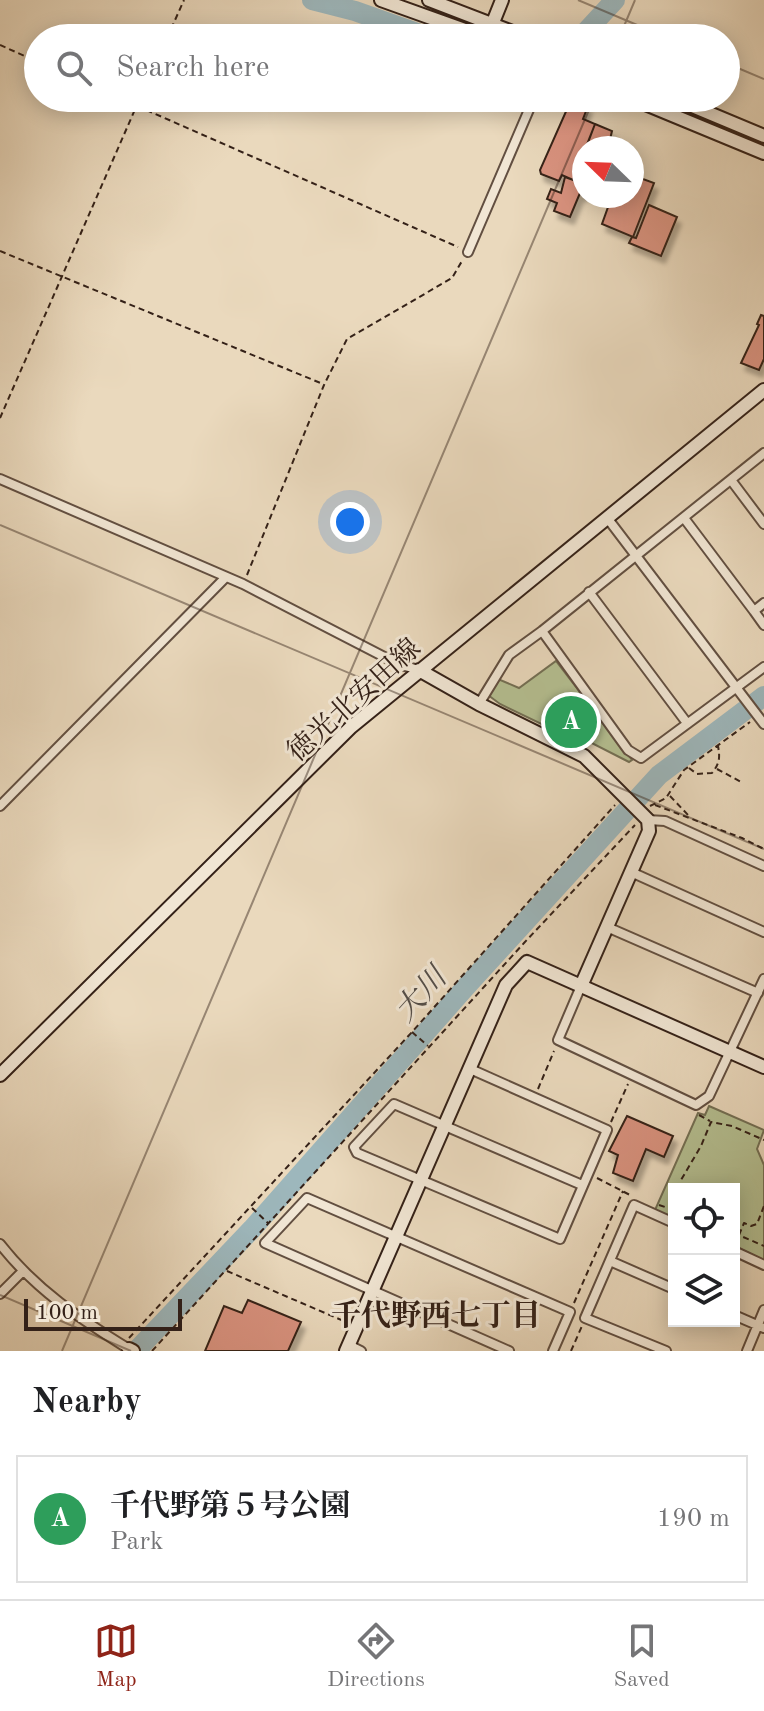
<!DOCTYPE html>
<meta charset="utf-8">
<style>
body{margin:0;font-family:"Old Standard TT","Noto Serif JP",serif;background:#f6f6f6;color:#202124}
.controls{position:absolute;right:24px;bottom:24px;display:grid;overflow:hidden;border-radius:0px;box-shadow:0 4px 20px #0003}
.controls button{width:72px;height:72px;display:grid;place-items:center;padding:0;border:0;border-bottom:2px solid #e0e0e0;background:#fff;color:#202124;font:40px sans-serif}
.compass{position:absolute;left:572px;top:136px;width:72px;height:72px;border-radius:50%;background:#fff;box-shadow:0 4px 20px #0003;rotate:293deg}
.scale{position:absolute;left:24px;bottom:20px;width:158px;box-sizing:border-box;padding-left:8px;border:4px solid #342118;border-top:0;font-size:22px;line-height:28px;white-space:nowrap;color:#342118;-webkit-text-stroke:6px #f1e6d4;paint-order:stroke}
.you{position:absolute;left:350px;top:522px;width:28px;height:28px;margin:-20px;border:6px solid #fff;border-radius:50%;background:#1a73e8;box-shadow:0 0 0 12px #1a73e833}
.badge{display:grid;place-items:center;width:52px;height:52px;border-radius:50%;background:#8f2418;color:#fff;font-size:26px;font-weight:700}
.pin{position:absolute;translate:-50% -50%;border:4px solid #fff;box-shadow:0 2px 8px #0006}
.list{margin:0;padding:0;list-style:none}
h2{display:flex;justify-content:space-between;align-items:center;height:104px;margin:0;padding:0 32px;font-size:34px}
h2 small{font-size:26px;font-weight:400;color:#757577}
.list li{display:grid;grid-template-columns:52px 1fr auto;gap:24px;align-items:center;box-sizing:border-box;height:128px;margin:0 16px 16px;padding:0 16px;border:2px solid #e0e0e0;border-radius:0px}
.list b{display:block;font-size:30px;white-space:nowrap}
.list p{margin:0;font-size:26px;white-space:nowrap;color:#757577}
.list em{font-size:26px;font-style:normal;color:#757577}
.icon{flex:none;width:44px;height:44px;fill:none;stroke:currentColor;stroke-width:2;stroke-linecap:round;stroke-linejoin:round}
.map{position:relative;flex:none;width:764px;height:1351px;overflow:hidden}
.search{position:absolute;background:#fff;box-shadow:0 4px 20px #0003;left:24px;right:24px;top:24px;height:88px;display:flex;align-items:center;gap:20px;box-sizing:border-box;padding:0 28px;border-radius:44px;color:#757577;font-size:30px}
.sheet{height:248px;background:#fff}
nav{display:flex;justify-content:space-around;align-items:center;box-sizing:border-box;height:112px;border-top:2px solid #e0e0e0;background:#fff;font-size:22px;color:#757577}
nav a{display:grid;justify-items:center;gap:4px}
nav .on{color:#8f2418}
.map>svg:first-child{display:block}
.green{fill:#b5c092;stroke:#747055;stroke-width:2}
.lines{fill:none;stroke-linecap:round;stroke-linejoin:round}
.river{stroke:#9db7bc;stroke-width:20}
.building{fill:#d9927f;stroke:#342118;stroke-width:2;filter:url(#shadow)}
.street-casing{stroke:#624f41;stroke-width:12}
.secondary-casing{stroke:#342118;stroke-width:16}
.path{stroke:#342118;stroke-width:2;stroke-dasharray:6 4;stroke-linecap:butt}
.street{stroke:#f1e6d4;stroke-width:8}
.secondary{stroke:#f1e6d4;stroke-width:12}
.ticks{fill:none;stroke:#342118;stroke-width:2;stroke-opacity:0.45}
.labels{text-anchor:middle;stroke-width:6;stroke-linejoin:round;paint-order:stroke}
.street-label{font-size:28px;fill:#342118;stroke:#f1e6d4}
.water-label{font-size:30px;font-style:italic;fill:#544e49;stroke:#f1e6d4}
.neighbourhood-label{font-size:30px;font-weight:bold;fill:#342118;stroke:#f1e6d4}
</style>
<div class="map">
<svg width="764" height="1351" viewBox="0 0 764 1351">
<defs>
<filter id="shadow"><feDropShadow dx="4" dy="7" stdDeviation="2" flood-color="#0004"/></filter>
</defs>
<rect width="100%" height="100%" fill="#ead9bd"/>
<filter id="stains"><feTurbulence type="fractalNoise" baseFrequency=".0025" numOctaves="4"/><feColorMatrix values="0 0 0 0 .2 0 0 0 0 .09 0 0 0 0 .02 0 0 0 .5 -.17"/></filter>
<radialGradient id="worn" r=".72"><stop offset=".6" stop-color="#630" stop-opacity="0"/><stop offset="1" stop-color="#630" stop-opacity=".3"/></radialGradient>
<!-- green -->
<path class="green" d="M556,661L632,760L629,762L586,740L583,744L500,704L488,695L498,679L519,688Z
M709,1106L764,1130L757,1149L764,1165V1260L734,1246V1189H674V1219L655,1210L698,1113L705,1115Z"/>
<g class="lines">
<!-- river -->
<path class="river" d="M312,0L355,11L431,38
M580,38L615,0
M136,1351L252,1229L464,989L659,775L764,696"/>
</g>
<!-- building -->
<path class="building" d="M571,99L588,106L583,119L595,124L573,180L562,175L559,181L541,174L540,170L568,107V102Z
M595,124L612,131L608,148H586Z
M584,152V194L580,193L570,217L554,211L557,203L547,199L551,189L561,193L565,177L573,180Z
M632,175L654,183L633,237L602,224L612,196H632Z
M649,205L677,217L661,256L629,243L632,237L636,238Z
M761,315L764,316V359L759,370L741,363L759,325L757,324Z
M627,1116L673,1136L664,1157L646,1149L633,1181L613,1173L618,1155L609,1151Z
M248,1300L301,1322L288,1351H205L224,1306L242,1313Z"/>
<g class="lines">
<!-- street casing -->
<g class="street-casing">
<path id="street" d="M468,252L534,98
M0,479L243,584L398,664L419,670
M731,480L764,524
M684,518L754,611L764,603
M608,519L764,724
M589,592L687,723
M754,611L764,625
M542,631L628,750L641,758L764,667
M479,704L509,655L542,631L764,453
M0,806L225,578
M648,820L665,821L764,866
M631,872L764,932
M607,927L758,993
M581,986L558,1040L696,1105L709,1096L764,979
M468,1068L607,1130L560,1239L357,1153L354,1147L394,1104L582,1185
M0,1244C35,1289 80,1319 129,1349
M734,1251L764,1265
M610,1261L674,1289
M0,1294L23,1271
M734,1315L764,1328
M349,1345L361,1351
M509,1351L265,1243L307,1198L570,1312L553,1351
M666,1351L585,1318L634,1205L674,1223
M747,1351L764,1310"/>
</g>
<!-- secondary casing -->
<g class="secondary-casing">
<path id="secondary" d="M381,0L487,38
M429,0L528,38
M490,30L502,0
M631,98L764,153
M673,98L764,136
M419,670L479,704L584,756L648,820L649,831L581,986
M0,1075L351,727L764,390
M129,1349L133,1351
M346,1351L506,985L527,962L764,1067"/>
</g>
<!-- path -->
<path class="path" d="M167,38L184,0
M0,45L38,62
M119,98L458,247
M0,251L323,384
M0,418L140,98
M247,575L324,385L347,339L452,278L462,261
M689,768L697,774L712,773C720,763 720,757 718,746
M717,769L743,783
M670,796L690,817
M655,805L742,838L764,849
M650,806L666,798L684,770L750,722
M412,1032L428,1046
M538,1089L554,1051
M699,1115L710,1121
M611,1122L628,1084
M597,1178L630,1195
M679,1189L681,1180L701,1146L711,1122L732,1126L764,1140
M659,1205L668,1208L674,1206
M252,1208L268,1223
M734,1233L764,1246
M739,1235L744,1223L751,1226L757,1224L764,1206
M227,1271L346,1322
M574,1303L623,1191
M129,1338L412,1032L615,805
M152,1351L524,943L635,825
M571,1351L582,1326"/>
<!-- street -->
<use href="#street" class="street"/>
<!-- secondary -->
<use href="#secondary" class="secondary"/>
</g>
<!-- ticks -->
<path class="ticks" d="M578,0L668,38M619,38L635,0M726,63L764,79M0,525L764,849M0,1295L131,1351M62,1351L594,98"/>
<g class="labels">
<!-- street labels -->
<g class="street-label">
<text transform="translate(353 699) rotate(-42)" y="10">徳光北安田線</text>
</g>
<!-- water labels -->
<g class="water-label">
<text transform="translate(420 994) rotate(-48)" y="10">大川</text>
</g>
<!-- neighbourhood labels -->
<g class="neighbourhood-label">
<text x="436" y="1325">千代野西七丁目</text>
</g>
</g>
<rect width="100%" height="100%" filter="url(#stains)"/>
<rect width="100%" height="100%" fill="url(#worn)"/>
</svg>
<div class="controls">
<button><svg class="icon" aria-label="locate" viewBox="0 0 24 24"><circle cx="12" cy="12" r="6"/><path d="M12 2v4M12 18v4M2 12h4M18 12h4"/></svg></button>
<button><svg class="icon" aria-label="layers" viewBox="0 0 24 24"><path d="M12 4l9 5-9 5-9-5zM3 14l9 5 9-5"/></svg></button>
</div>
<svg class="compass" viewBox="-18 -18 36 36"><path d="M0-13l5 13h-10z" fill="#e53935"/><path d="M0 13l5-13h-10z" fill="#757577"/></svg>
<div class="scale">100 m</div>
<div class="you"></div>
<div class="pin badge" style="left:571px;top:722px;background:#2e9e5b">A</div>
<div class="search"><svg class="icon" aria-label="search" viewBox="0 0 24 24"><circle cx="10" cy="10" r="6"/><path d="M15 15l6 6"/></svg>Search here</div>
</div>
<section class="sheet">
<h2>Nearby<small></small></h2>
<ul class="list">
<li><span class="badge" style="background:#2e9e5b">A</span><div><b>千代野第５号公園</b><p>Park</p></div><em>190 m</em></li>
</ul>
</section>
<nav>
<a class="on"><svg class="icon" aria-label="map" viewBox="0 0 24 24"><path d="M3 6l6-2 6 2 6-2v14l-6 2-6-2-6 2zM9 4v14M15 6v14"/></svg>Map</a>
<a><svg class="icon" aria-label="directions" viewBox="0 0 24 24"><path d="M12 3l9 9-9 9-9-9zM9 14v-3h6M13 9l2 2-2 2"/></svg>Directions</a>
<a><svg class="icon" aria-label="saved" viewBox="0 0 24 24"><path d="M7 4h10v16l-5-4-5 4z"/></svg>Saved</a>
</nav>
